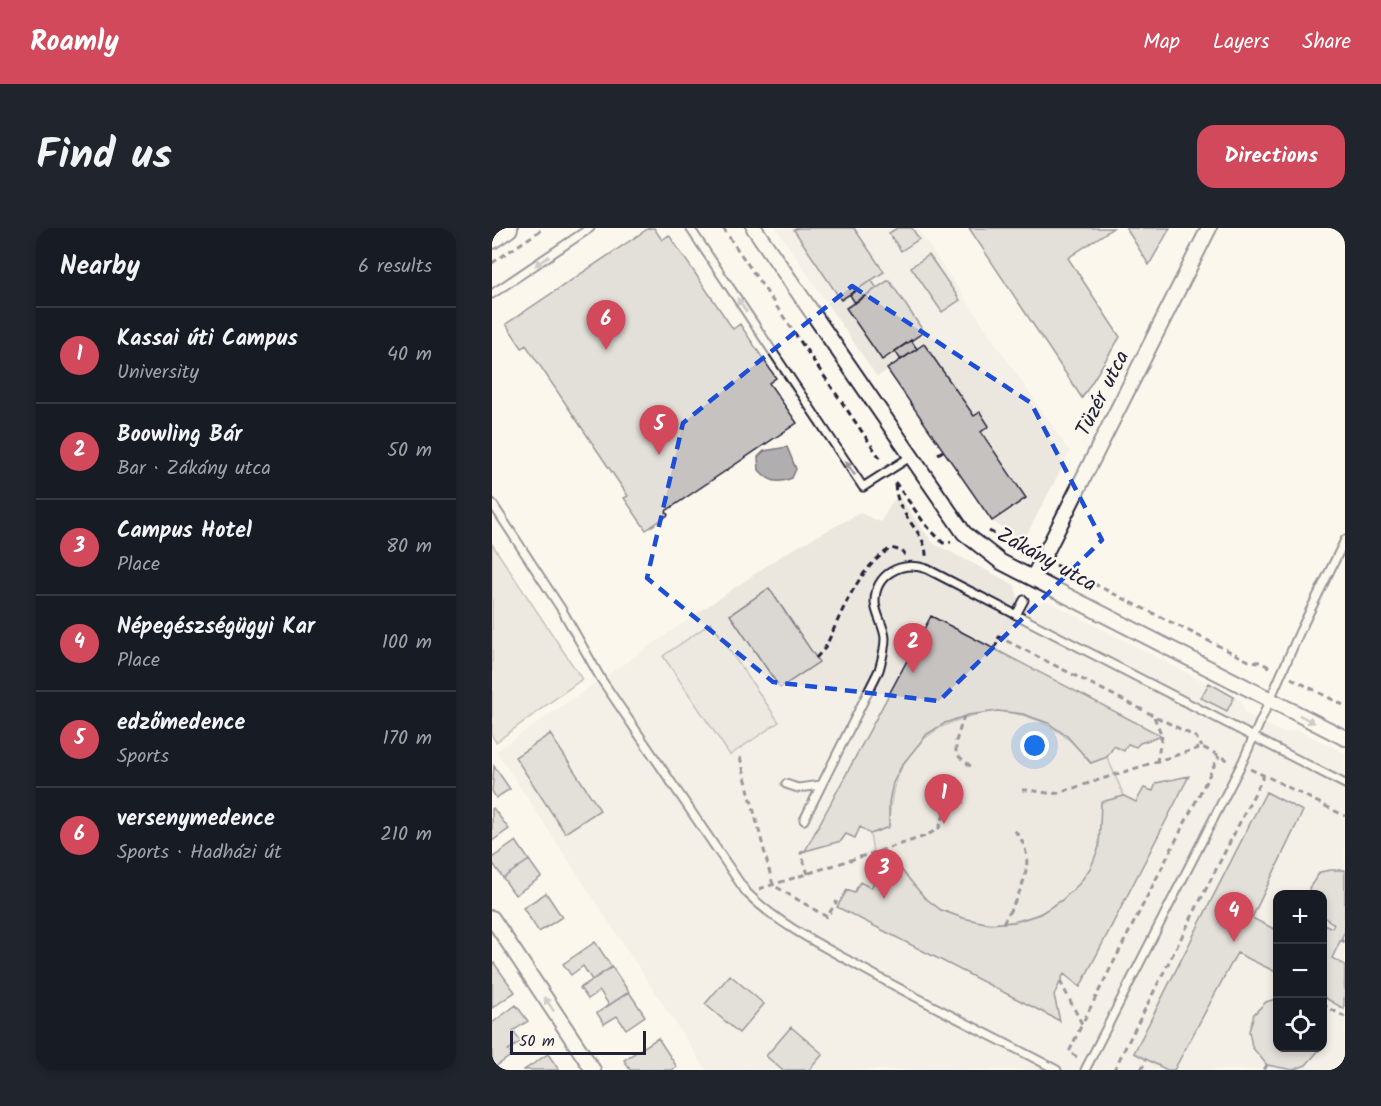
<!DOCTYPE html>
<meta charset="utf-8">
<style>
body{margin:0;font-family:Kalam,sans-serif;background:#20242c;color:#f1f3f6}
.controls{position:absolute;right:18px;bottom:18px;display:grid;overflow:hidden;border-radius:12px;box-shadow:0 3px 9px #0003}
.controls button{width:54px;height:54px;display:grid;place-items:center;padding:0;border:0;border-bottom:2px solid #363941;background:#171b24;color:#f1f3f6;font:30px sans-serif}
.scale{position:absolute;left:18px;bottom:15px;width:136px;box-sizing:border-box;padding-left:6px;border:3px solid #22223b;border-top:0;font-size:16px;line-height:21px;white-space:nowrap;color:#22223b;-webkit-text-stroke:4px #fbf7ec;paint-order:stroke}
.you{position:absolute;left:543px;top:518px;width:21px;height:21px;margin:-15px;border:4px solid #fff;border-radius:50%;background:#1a73e8;box-shadow:0 0 0 9px #1a73e833}
.badge{display:grid;place-items:center;width:39px;height:39px;border-radius:50%;background:#d1495b;color:#fff;font-size:20px;font-weight:700}
.pin{position:absolute;translate:-50% -50px;filter:drop-shadow(0 2px 3px #0008)}
.pin::after{content:'';position:absolute;top:32px;width:21px;height:18px;background:inherit;clip-path:polygon(0 0,100% 0,50% 100%)}
.list{margin:0;padding:0;list-style:none}
h2{display:flex;justify-content:space-between;align-items:center;height:78px;margin:0;padding:0 24px;font-size:26px}
h2 small{font-size:20px;font-weight:400;color:#9ea1a6}
.list li{display:grid;grid-template-columns:39px 1fr auto;gap:18px;align-items:center;box-sizing:border-box;height:96px;padding:0 24px;border-top:2px solid #363941}
.list b{display:block;font-size:22px;white-space:nowrap}
.list p{margin:0;font-size:20px;white-space:nowrap;color:#9ea1a6}
.list em{font-size:20px;font-style:normal;color:#9ea1a6}
.icon{flex:none;width:33px;height:33px;fill:none;stroke:currentColor;stroke-width:2;stroke-linecap:round;stroke-linejoin:round}
.map{position:relative;flex:none;width:853px;height:842px;overflow:hidden;border-radius:18px}
header{display:flex;align-items:center;gap:36px;box-sizing:border-box;height:84px;padding:0 30px;background:#d1495b;color:#fff}
header strong{font-size:28px}
nav{display:flex;gap:33px;margin-inline-start:auto;font-size:21px}
.intro{display:flex;align-items:center;justify-content:space-between;box-sizing:border-box;height:144px;padding:0 36px}
h1{margin:0;font-size:42px}
.button{padding:15px 27px;border-radius:18px;background:#d1495b;color:#fff;font-size:21px;font-weight:700}
main{display:flex;gap:36px;padding:0 36px}
aside{flex:1;background:#171b24;border-radius:18px;box-shadow:0 3px 9px #0003}
.map>svg:first-child{display:block}
.built{fill:#ebe7df;fill-rule:evenodd}
.green{fill:#dbd8d3;stroke:#7e7d87;stroke-width:1.5}
.water{fill:#b1aeb0;stroke:#787681;stroke-width:1.5}
.building{fill:#c6c2c0;stroke:#22223b;stroke-width:1.5}
.lines{fill:none;stroke-linecap:round;stroke-linejoin:round}
.service-casing{stroke:#22223b;stroke-width:11}
.minor-casing{stroke:#22223b;stroke-width:18}
.tertiary-casing{stroke:#22223b;stroke-width:22}
.path{stroke:#22223b;stroke-width:3;stroke-dasharray:6 4.5;stroke-linecap:butt}
.service{stroke:#fbf7ec;stroke-width:7}
.minor{stroke:#fbf7ec;stroke-width:14}
.tertiary{stroke:#fbf7ec;stroke-width:18}
.oneway{fill:#99979c}
.marked{fill:none;stroke:#1d4ed8;stroke-width:4.5;stroke-dasharray:12 8;stroke-linejoin:round}
.labels{text-anchor:middle;stroke-width:5;stroke-linejoin:round;paint-order:stroke}
.street-label{font-size:21px;fill:#22223b;stroke:#fbf7ec}
</style>
<header>
<strong>Roamly</strong>
<nav><a>Map</a><a>Layers</a><a>Share</a></nav>
</header>
<div class="intro"><h1>Find us</h1><a class="button">Directions</a></div>
<main>
<aside>
<h2>Nearby<small>6 results</small></h2>
<ul class="list">
<li><span class="badge">1</span><div><b>Kassai úti Campus</b><p>University</p></div><em>40 m</em></li>
<li><span class="badge">2</span><div><b>Boowling Bár</b><p>Bar · Zákány utca</p></div><em>50 m</em></li>
<li><span class="badge">3</span><div><b>Campus Hotel</b><p>Place</p></div><em>80 m</em></li>
<li><span class="badge">4</span><div><b>Népegészségügyi Kar</b><p>Place</p></div><em>100 m</em></li>
<li><span class="badge">5</span><div><b>edzőmedence</b><p>Sports</p></div><em>170 m</em></li>
<li><span class="badge">6</span><div><b>versenymedence</b><p>Sports · Hadházi út</p></div><em>210 m</em></li>
</ul>
</aside>
<div class="map">
<svg width="853" height="842" viewBox="0 0 853 842">
<rect width="100%" height="100%" fill="#fbf7ec"/>
<filter id="ink" filterUnits="userSpaceOnUse"><feTurbulence type="fractalNoise" baseFrequency=".0167" numOctaves="2"/><feDisplacementMap in="SourceGraphic" scale="12" xChannelSelector="R" yChannelSelector="G"/><feConvolveMatrix kernelMatrix="1 2 1 2 8 2 1 2 1" color-interpolation-filters="sRGB"/></filter>
<g filter="url(#ink)">
<!-- built -->
<path class="built" d="M284,0H425L578,224L531,314L500,293L396,142L385,149Z
M407,269L441,315L523,357L525,368L541,377L556,373L750,473L752,484L763,491L793,505L807,502L853,525V842H214L4,523L292,326L368,285L389,294L400,274ZM786,666H830V820H786Z"/>
<!-- green -->
<path class="green" d="M0,316L90,451L4,514L0,508Z
M277,360L327,434L288,460L238,387Z
M219,395L287,494L238,527L171,428Z
M506,483C546,487 574,502 598,535L615,529L632,568L609,574C609,588 611,605 607,620C589,685 506,714 449,682C431,672 419,655 407,639L385,648L378,606L397,599C398,527 436,491 506,483Z"/>
<!-- water -->
<path class="water" d="M295,219L304,241L300,250C285,256 278,254 267,242L266,229L272,223Z"/>
<!-- building -->
<path class="building" d="M157,0H162L170,12L177,7L241,101L248,96L284,150L277,155L305,195L174,283L176,287L154,302L132,270L136,268L34,117L30,120L14,96Z
M306,0H362L392,44L349,72L302,2Z
M405,0H420L427,11L409,23L397,5Z
M477,0H621L576,30L628,109L590,170Z
M634,0H678L657,37Z
M437,27L468,72L450,84L419,39Z
M379,52L385,60L363,75L358,67Z
M397,52L432,104L390,132L354,80Z
M419,112L425,121L409,132L403,123Z
M432,116L482,188L488,184L497,198L489,204L534,270L500,293L395,141Z
M439,388L670,508L648,515L644,519L636,516L632,523L622,518L615,529L599,535L575,508L556,495L531,486L506,483L476,487L453,495L435,506L410,537L401,555L397,574V599L378,606L368,599L363,610L354,606L349,613L313,623Z
M717,455L742,469L735,483L709,470Z
M58,506L108,582L73,605L23,529Z
M2,538L18,561L4,570L0,563Z
M697,548L588,759L572,746L562,767L568,793L345,679L355,662L362,665L368,654L379,660L385,648L407,639L432,669L449,682L471,690L498,696L523,694L548,686L570,672L587,656L599,639L607,619L609,574L632,568L644,574L652,560L661,563L664,555Z
M774,564L811,583L760,690L786,703V745L745,725L682,842H675L642,825Z
M1,580L17,601L0,613V581Z
M24,613L37,632L11,650L0,634V630Z
M37,632L49,649L23,667L11,650Z
M839,642H853V703L840,730L853,737L852,781L830,768V719L834,712L830,709V698L832,696L840,700L842,696L830,688V666H818L817,660L828,644Z
M54,665L70,689L47,704L31,680Z
M103,714L120,739L100,752L91,738L79,747L71,736Z
M2,735L23,764L0,780V736Z
M120,739L137,764L117,777L108,763L96,771L88,760Z
M238,747L272,776L247,805L213,776Z
M137,764L153,788L134,801L125,788L112,796L105,785Z
M786,770V820H829L814,837L801,842L775,837L760,819L757,803L762,786L774,774Z
M24,777L36,793L21,803L29,814L16,822L20,827L0,841V795Z
M299,799L331,826L317,842H290L274,828Z
M166,810L185,839L180,842H138L132,832Z
M56,826L67,842H32Z"/>
<g class="lines">
<!-- service casing -->
<g class="service-casing">
<path id="service" d="M198,0L371,259L418,229
M0,66L98,0
M0,275L70,382L109,451L254,664C285,695 323,714 361,735C428,773 497,806 565,842
M524,387L532,372
M294,556L306,560L329,557
M312,592L387,442C390,431 393,422 393,410C392,398 384,387 383,375C382,346 410,332 435,341L853,556
M593,842L751,533L808,403L853,312"/>
</g>
<!-- minor casing -->
<g class="minor-casing">
<path id="minor" d="M262,0L472,305L509,334L853,510
M541,350L717,0
M0,690L101,842"/>
</g>
<!-- tertiary casing -->
<g class="tertiary-casing">
<path id="tertiary" d="M0,11L16,0"/>
</g>
<!-- path -->
<path class="path" d="M231,0L390,233
M0,35L52,0
M446,226L451,223
M403,254L433,296L451,315L459,314
M403,256C405,291 435,303 434,329
M497,303L536,324
M564,337L757,433L768,434L779,440
M503,421L507,409L704,509L710,519
M324,430L333,420C350,385 364,342 399,320L410,323L413,327
M799,450L853,478
M472,488L464,513V526L482,541
M662,489L670,508L665,533
M248,529L281,657L335,689L345,673
M758,541L771,547
M530,562C543,561 554,567 566,565L710,519L738,533
M313,623L309,625L316,646
M267,661L434,608L447,600L454,582L462,575H473
M511,695C528,665 550,629 520,600
M849,712L853,714
M568,753L590,796L727,528
M830,776L853,789
M585,829L577,824L590,796
M622,842L772,547L853,588
M649,842L654,832
M772,842L775,837"/>
<!-- service -->
<use href="#service" class="service"/>
<!-- minor -->
<use href="#minor" class="minor"/>
<!-- tertiary -->
<use href="#tertiary" class="tertiary"/>
</g>
<!-- one-way arrows -->
<defs><path id="oneway-solid" d="M-6-.8H1V-3.2L6.5 0L1 3.2V.8H-6Z" transform="scale(1.5)"/></defs>
<g class="oneway">
<use href="#oneway-solid" transform="translate(50 33) rotate(146)"/>
<use href="#oneway-solid" transform="translate(250 77) rotate(-124)"/>
<use href="#oneway-solid" transform="translate(358 240) rotate(-124)"/>
<use href="#oneway-solid" transform="translate(815 491) rotate(27)"/>
<use href="#oneway-solid" transform="translate(57 776) rotate(-124)"/>
</g>
</g>
<!-- marked area -->
<path d="M0 0H853V842H0ZM360,58L539,175L610,312L447,473L281,454L155,350L191,195Z" fill="#fbf7ec" fill-opacity=".55" fill-rule="evenodd"/>
<path class="marked" d="M360,58L539,175L610,312L447,473L281,454L155,350L191,195Z"/>
<g class="labels">
<!-- street labels -->
<g class="street-label">
<text transform="translate(610 165) rotate(-63)" y="7">Tüzér utca</text>
<text transform="translate(555 331) rotate(29)" y="7">Zákány utca</text>
</g>
</g>
</svg>
<div class="controls">
<button>+</button>
<button>−</button>
<button><svg class="icon" aria-label="locate" viewBox="0 0 24 24"><circle cx="12" cy="12" r="6"/><path d="M12 2v4M12 18v4M2 12h4M18 12h4"/></svg></button>
</div>
<div class="scale">50 m</div>
<div class="you"></div>
<div class="pin badge" style="left:452px;top:596px">1</div>
<div class="pin badge" style="left:421px;top:445px">2</div>
<div class="pin badge" style="left:392px;top:671px">3</div>
<div class="pin badge" style="left:742px;top:714px">4</div>
<div class="pin badge" style="left:167px;top:227px">5</div>
<div class="pin badge" style="left:114px;top:122px">6</div>
</div>
</main>
